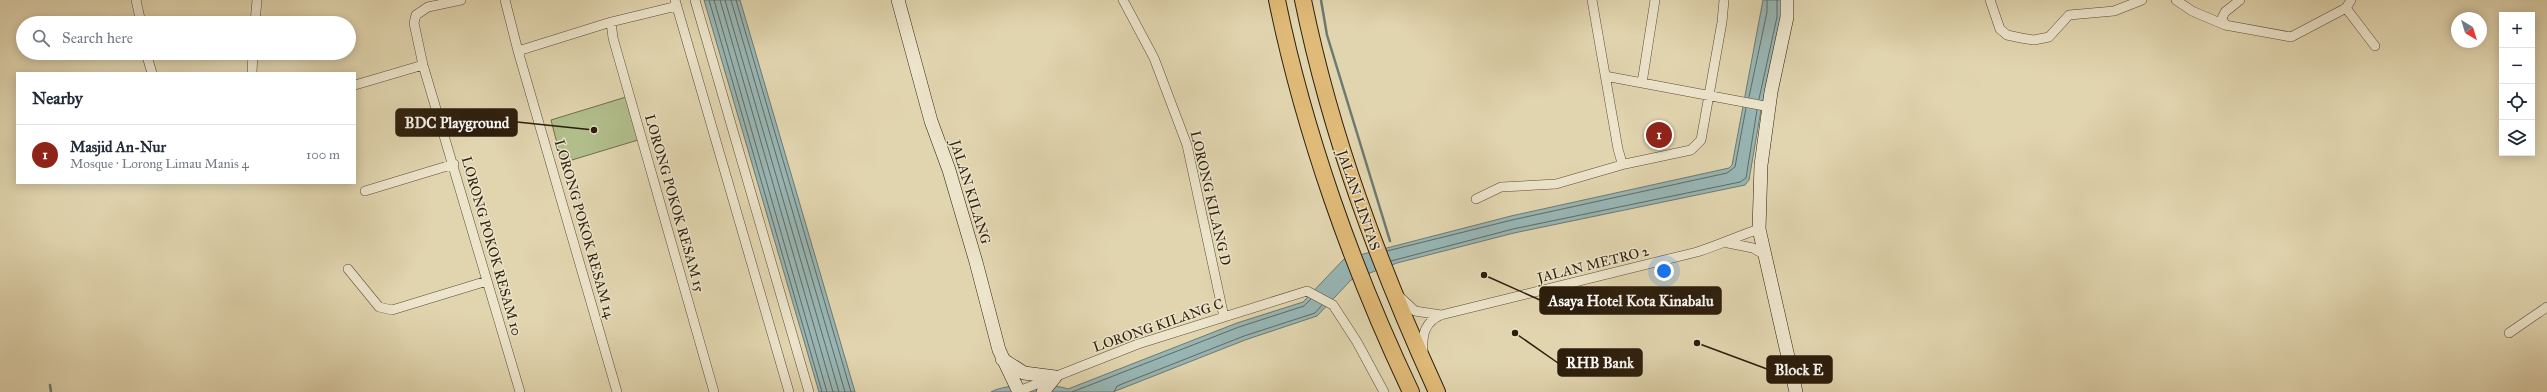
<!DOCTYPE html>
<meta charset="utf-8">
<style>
body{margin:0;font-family:"IM FELL Great Primer",serif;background:#f2f2f3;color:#1f2937}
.controls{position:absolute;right:12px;top:12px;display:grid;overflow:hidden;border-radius:0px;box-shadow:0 2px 10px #0003}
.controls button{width:36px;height:36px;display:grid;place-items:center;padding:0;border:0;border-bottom:1px solid #e0e1e3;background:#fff;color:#1f2937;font:20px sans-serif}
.compass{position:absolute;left:2451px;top:12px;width:36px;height:36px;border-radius:50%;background:#fff;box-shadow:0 2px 10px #0003;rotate:142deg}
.you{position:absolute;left:1664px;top:271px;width:14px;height:14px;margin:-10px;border:3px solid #fff;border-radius:50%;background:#1a73e8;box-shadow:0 0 0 6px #1a73e833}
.badge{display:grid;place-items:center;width:26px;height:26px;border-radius:50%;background:#8f2418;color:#fff;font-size:13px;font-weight:700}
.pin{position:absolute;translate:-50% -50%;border:2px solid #fff;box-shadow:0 1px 4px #0006}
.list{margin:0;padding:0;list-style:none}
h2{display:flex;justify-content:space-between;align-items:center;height:52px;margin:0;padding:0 16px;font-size:17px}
h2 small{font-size:13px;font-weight:400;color:#747a83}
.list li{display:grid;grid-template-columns:26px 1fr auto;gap:12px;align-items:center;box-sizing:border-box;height:60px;padding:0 16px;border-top:1px solid #e0e1e3}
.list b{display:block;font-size:15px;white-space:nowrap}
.list p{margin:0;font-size:13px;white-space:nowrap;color:#747a83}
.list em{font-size:13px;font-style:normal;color:#747a83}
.icon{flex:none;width:22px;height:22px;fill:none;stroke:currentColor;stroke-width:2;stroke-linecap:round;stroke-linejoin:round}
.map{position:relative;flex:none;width:2547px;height:392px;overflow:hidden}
.search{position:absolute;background:#fff;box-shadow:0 2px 10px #0003;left:16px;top:16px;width:340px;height:44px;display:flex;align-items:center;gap:10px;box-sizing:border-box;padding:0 14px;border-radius:22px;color:#747a83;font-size:15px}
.panel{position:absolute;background:#fff;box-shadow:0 2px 10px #0003;left:16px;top:72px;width:340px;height:112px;border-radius:0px}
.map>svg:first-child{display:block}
.green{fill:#b1be8c;stroke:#6e6e4c}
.water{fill:#98b6b5;stroke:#6d7971}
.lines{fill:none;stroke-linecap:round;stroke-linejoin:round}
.shore{stroke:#626a60;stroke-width:1}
.stream{stroke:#6d7971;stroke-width:2.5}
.street-casing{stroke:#594c35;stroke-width:10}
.secondary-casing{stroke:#2c1e0c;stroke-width:14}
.highway-casing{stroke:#2c1e0c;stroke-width:18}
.street{stroke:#ece4cb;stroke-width:9}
.secondary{stroke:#ece4cb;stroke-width:13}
.highway{stroke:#e0ba78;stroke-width:16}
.labels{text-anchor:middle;stroke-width:3;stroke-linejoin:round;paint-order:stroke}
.street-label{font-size:14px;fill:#2c1e0c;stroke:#ece4cb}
.leader{fill:none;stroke:#2c1e0c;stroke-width:1.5}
.callout-dot{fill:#2c1e0c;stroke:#ece4cb;stroke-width:1.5}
.callout{fill:#2c1e0c;stroke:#2c1e0c;stroke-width:1.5}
.callout-label{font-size:15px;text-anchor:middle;font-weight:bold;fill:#fff}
</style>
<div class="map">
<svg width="2547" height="392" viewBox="0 0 2547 392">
<rect width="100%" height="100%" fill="#e1d5af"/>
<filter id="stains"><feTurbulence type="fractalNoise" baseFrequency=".005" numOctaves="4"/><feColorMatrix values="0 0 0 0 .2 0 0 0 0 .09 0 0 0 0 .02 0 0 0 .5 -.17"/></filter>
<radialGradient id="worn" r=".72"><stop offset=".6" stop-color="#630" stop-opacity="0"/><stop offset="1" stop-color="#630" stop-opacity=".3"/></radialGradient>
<!-- green -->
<path class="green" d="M626,97L638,140L562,163L551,120Z"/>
<!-- water -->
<path class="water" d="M704,0H740L855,392H819Z
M1763,0H1781V17L1761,110L1749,180L1745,185L1514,233L1397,263L1351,280L1317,316L1245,340L1113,392H991C1007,383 1051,383 1068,389L1237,323L1303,302L1344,259L1511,216L1729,168L1732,165Z"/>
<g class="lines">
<!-- shore -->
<path class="shore" d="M709,0L822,392
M714,0L827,392
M720,0L833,392
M725,0L839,392
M731,0L845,392
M736,0L851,392
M1749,97L1767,12V0
M1759,99L1777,17V0
M1387,251L1512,220L1727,173L1735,167L1746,108
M1391,261L1513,229L1740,182L1746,178L1757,110
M1072,392L1239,327L1304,306L1311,299
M1114,392L1117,386L1244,336L1315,313L1322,305"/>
<!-- stream -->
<path class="stream" d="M1321,0L1327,35L1390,241
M50,385L51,392"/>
<!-- street casing -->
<g class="street-casing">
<path id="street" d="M136,0L141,23
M461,0L428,7L416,15L414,23L423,65L520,392
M505,0L518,51L611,22L677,6
M675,0L789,392
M695,0L809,392
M1123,0L1154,58L1187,145L1224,317
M1592,0L1618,149L1622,163L1625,164L1691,150L1701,140L1722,22L1724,0
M1990,0L2000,29L2007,35L2021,38L2034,40L2049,37L2069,15L2114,11L2142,0
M2176,0L2192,11L2225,25L2291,37L2346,8L2351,0
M2346,8L2375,46
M611,22L613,38L714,392
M255,23L257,0
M2225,25L2222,18L2225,12L2240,0
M518,51L617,392
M146,53L152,73
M252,73L253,53
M1605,76L1770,107
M1642,83L1655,0
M355,85L423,65
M365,191L454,164
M1476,199L1501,187L1556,184L1625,164
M1728,243L1753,248L1765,255
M348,269L379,307L392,310L487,281
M1400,297L1415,311L1441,315
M2509,333L2547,307
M1423,350C1422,334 1425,322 1441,315L1697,252C1719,245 1738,236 1759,229
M1019,391L1138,344L1307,291L1333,305L1357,342L1384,392"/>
</g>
<!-- secondary casing -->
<g class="secondary-casing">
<path id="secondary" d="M898,0L931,121L949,170L976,262L999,350L1019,392
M1787,0V17L1771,92L1761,165L1759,229L1796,392
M1002,359L1024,373L1055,377
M1043,392L1055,377"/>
</g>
<!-- highway casing -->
<g class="highway-casing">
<path id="highway" d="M1277,0C1304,132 1353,270 1411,392
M1303,0C1331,137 1379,265 1437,392"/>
</g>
<!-- street -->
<use href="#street" class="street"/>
<!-- secondary -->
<use href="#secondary" class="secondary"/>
<!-- highway -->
<use href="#highway" class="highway"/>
</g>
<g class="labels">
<!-- street labels -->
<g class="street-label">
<text transform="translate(971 192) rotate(73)" y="5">JALAN KILANG</text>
<text transform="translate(1211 198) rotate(77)" y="5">LORONG KILANG D</text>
<text transform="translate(1359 200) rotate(71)" y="5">JALAN LINTAS</text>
<text transform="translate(675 203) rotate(74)" y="5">LORONG POKOK RESAM 15</text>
<text transform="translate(585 229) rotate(74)" y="5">LORONG POKOK RESAM 14</text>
<text transform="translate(492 246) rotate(74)" y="5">LORONG POKOK RESAM 10</text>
<text transform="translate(1593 264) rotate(-14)" y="5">JALAN METRO 2</text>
<text transform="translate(1158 325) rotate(-19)" y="5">LORONG KILANG C</text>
</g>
</g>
<!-- callouts -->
<path class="leader" d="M594 130L517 122M1484 275L1540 300M1515 333L1558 363M1697 343L1767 369"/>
<g class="callout-dot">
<circle cx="594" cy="130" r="4"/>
<circle cx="1484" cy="275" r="4"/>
<circle cx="1515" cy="333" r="4"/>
<circle cx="1697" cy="343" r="4"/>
</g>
<g class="callout">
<rect x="396" y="109" width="121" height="27" rx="4"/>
<rect x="1540" y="287" width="181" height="27" rx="4"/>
<rect x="1558" y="349" width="84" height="27" rx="4"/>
<rect x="1767" y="356" width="65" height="27" rx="4"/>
</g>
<g class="callout-label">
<text x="457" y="128">BDC Playground</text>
<text x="1631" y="306">Asaya Hotel Kota Kinabalu</text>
<text x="1600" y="368">RHB Bank</text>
<text x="1799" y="375">Block E</text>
</g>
<rect width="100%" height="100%" filter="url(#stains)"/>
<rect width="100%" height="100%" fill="url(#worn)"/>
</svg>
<div class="controls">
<button>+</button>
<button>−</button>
<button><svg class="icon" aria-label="locate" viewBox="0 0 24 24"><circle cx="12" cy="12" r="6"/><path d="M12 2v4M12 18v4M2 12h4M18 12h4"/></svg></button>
<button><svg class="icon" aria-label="layers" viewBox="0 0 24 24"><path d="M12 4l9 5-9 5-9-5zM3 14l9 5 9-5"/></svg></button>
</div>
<svg class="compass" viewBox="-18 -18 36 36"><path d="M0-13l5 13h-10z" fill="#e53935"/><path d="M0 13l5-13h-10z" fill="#747a83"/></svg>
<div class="you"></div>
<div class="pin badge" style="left:1659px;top:135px">1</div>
<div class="search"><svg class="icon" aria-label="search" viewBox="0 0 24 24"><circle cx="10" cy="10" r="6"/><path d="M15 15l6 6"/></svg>Search here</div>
<section class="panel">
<h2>Nearby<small></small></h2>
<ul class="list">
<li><span class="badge">1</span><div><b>Masjid An-Nur</b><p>Mosque · Lorong Limau Manis 4</p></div><em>100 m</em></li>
</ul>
</section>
</div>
